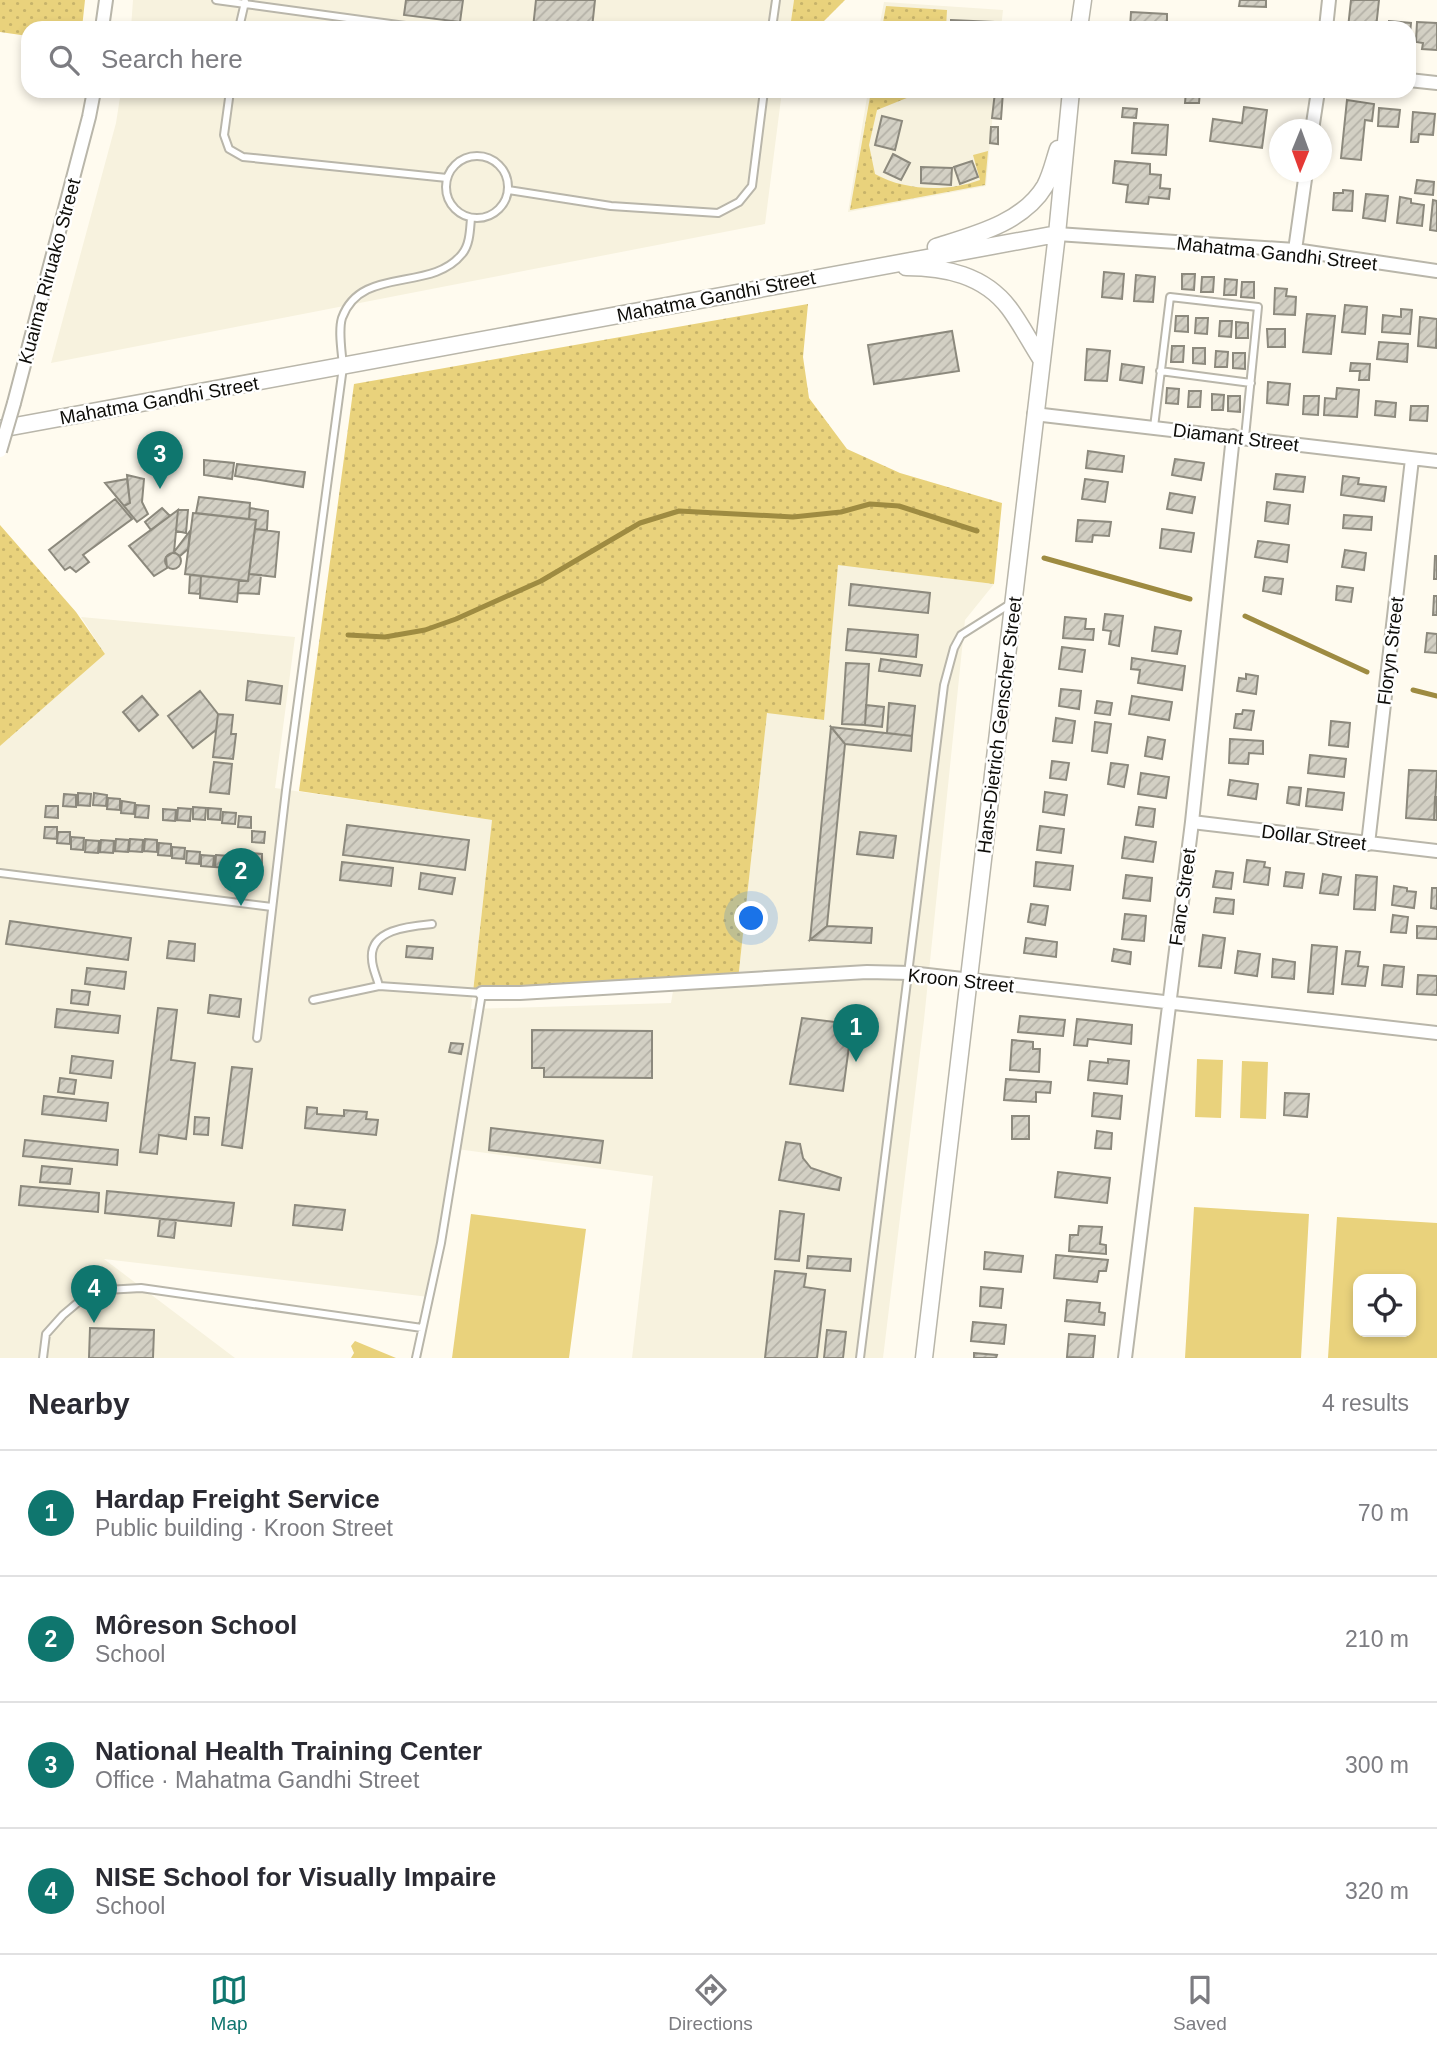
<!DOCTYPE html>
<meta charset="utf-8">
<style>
body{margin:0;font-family:Helvetica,sans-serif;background:#f7f7f7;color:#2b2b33}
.controls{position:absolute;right:21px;bottom:21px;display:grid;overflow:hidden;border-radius:14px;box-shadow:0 4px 10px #0003}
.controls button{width:63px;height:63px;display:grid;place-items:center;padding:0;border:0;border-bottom:2px solid #e1e1e2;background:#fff;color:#2b2b33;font:35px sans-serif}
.compass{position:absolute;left:1269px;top:119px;width:63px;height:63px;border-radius:50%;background:#fff;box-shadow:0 4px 10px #0003;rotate:181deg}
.you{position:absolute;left:752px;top:919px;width:24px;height:24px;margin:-18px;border:5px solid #fff;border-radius:50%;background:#1a73e8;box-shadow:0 0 0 10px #1a73e833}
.badge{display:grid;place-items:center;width:46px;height:46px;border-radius:50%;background:#0f766e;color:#fff;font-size:23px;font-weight:700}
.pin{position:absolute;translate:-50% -58px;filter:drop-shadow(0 2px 4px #0008)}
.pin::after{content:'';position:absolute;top:37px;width:24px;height:21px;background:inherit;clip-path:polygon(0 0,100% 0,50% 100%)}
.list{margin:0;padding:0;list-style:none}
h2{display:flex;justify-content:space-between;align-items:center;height:91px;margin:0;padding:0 28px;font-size:30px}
h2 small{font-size:23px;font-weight:400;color:#7c7c81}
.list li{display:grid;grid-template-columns:46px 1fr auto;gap:21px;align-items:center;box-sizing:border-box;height:126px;padding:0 28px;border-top:2px solid #e1e1e2}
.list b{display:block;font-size:26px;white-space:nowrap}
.list p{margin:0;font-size:23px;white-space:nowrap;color:#7c7c81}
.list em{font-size:23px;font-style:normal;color:#7c7c81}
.icon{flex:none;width:38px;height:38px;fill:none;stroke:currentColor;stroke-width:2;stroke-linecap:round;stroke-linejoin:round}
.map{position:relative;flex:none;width:1437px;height:1358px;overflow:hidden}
.search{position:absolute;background:#fff;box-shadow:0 4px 10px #0003;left:21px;right:21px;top:21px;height:77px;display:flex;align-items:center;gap:18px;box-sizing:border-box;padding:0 24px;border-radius:21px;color:#7c7c81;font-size:26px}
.sheet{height:595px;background:#fff}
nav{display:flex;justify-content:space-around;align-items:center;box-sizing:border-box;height:98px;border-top:2px solid #e1e1e2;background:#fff;font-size:19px;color:#7c7c81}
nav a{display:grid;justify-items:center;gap:4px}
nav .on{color:#0f766e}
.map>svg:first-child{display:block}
.built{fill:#f7f2de}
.grass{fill:url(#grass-dots)}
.garden{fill:#e9d27c;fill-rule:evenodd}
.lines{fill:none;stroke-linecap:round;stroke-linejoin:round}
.stream{stroke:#9e8b41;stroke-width:5}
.building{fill:url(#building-hatch);stroke:#8c897d;stroke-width:2}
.service-casing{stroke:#b9b6aa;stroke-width:10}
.minor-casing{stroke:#b9b6aa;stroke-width:16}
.tertiary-casing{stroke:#b9b6aa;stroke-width:19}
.service{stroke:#fff;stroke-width:6}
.minor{stroke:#fff;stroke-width:12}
.tertiary{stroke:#fff;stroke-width:16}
.minor-bridge-casing{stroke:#b9b6aa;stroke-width:16;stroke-linecap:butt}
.minor-bridge{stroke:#fff;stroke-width:12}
.labels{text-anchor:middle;stroke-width:5;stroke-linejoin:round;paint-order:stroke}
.street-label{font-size:19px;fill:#0e0d09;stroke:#fff}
</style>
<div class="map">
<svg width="1437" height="1358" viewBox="0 0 1437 1358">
<defs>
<pattern id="grass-dots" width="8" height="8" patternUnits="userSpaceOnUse" patternTransform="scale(1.75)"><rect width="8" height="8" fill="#e9d27c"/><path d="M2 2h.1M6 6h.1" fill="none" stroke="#c7b36a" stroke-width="1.8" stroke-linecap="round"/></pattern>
<pattern id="building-hatch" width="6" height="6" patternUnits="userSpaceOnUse" patternTransform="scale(1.75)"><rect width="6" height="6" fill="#d3d0c4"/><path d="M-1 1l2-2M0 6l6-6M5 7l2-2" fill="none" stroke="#b4b1a7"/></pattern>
</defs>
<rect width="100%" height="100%" fill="#fffbef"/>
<!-- built -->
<path class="built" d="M133,0H794L790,28H131Z
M884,2L1003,10L1001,28H879Z
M121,91H782L765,224L51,363L116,123Z
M868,91H995L986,186L848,212Z
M838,564L994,584L965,620L924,1020L883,1358H632L653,1176L457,1149L429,1297L104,1259L235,1358H0V746L105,654L81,617L295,637L275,788L492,820L471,1009L671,1003L674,985L738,980L767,712L824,720Z"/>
<!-- grass -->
<path class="grass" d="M0,0H85L82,28H28V36L0,32Z
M794,0H845L817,28H790Z
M886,6L947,10L946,28H882Z
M871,91H924L877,110L869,145L875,174C905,191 948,192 980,180L973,155L988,151L985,185L850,210Z
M808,304L803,357L809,398L847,449L900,473L1002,503L994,584L838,565L824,720L767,713L738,980L473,992L492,820L299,791L354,384Z
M0,525L76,612L105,654L0,746Z"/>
<!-- garden -->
<path class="garden" d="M1197,1059L1223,1060L1221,1118L1195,1117Z
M1242,1061L1268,1062L1266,1119L1240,1118Z
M1194,1207L1309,1214L1301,1358H1185Z
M471,1214L586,1229L569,1358H452Z
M1337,1217L1437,1223V1358H1328ZM1358,1279H1411V1332H1358Z
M355,1341L396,1358H351L354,1353L351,1346Z"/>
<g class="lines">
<!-- stream -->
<path class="stream" d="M1044,558L1190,599
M1245,616L1367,672
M348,635L385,637L425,630L456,619L541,581L640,523L679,511L793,517L841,512L870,504L899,506L977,531
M1413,690L1437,696"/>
</g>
<!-- building -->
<path class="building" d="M406,0H463L460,22L404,15Z
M536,0H595L592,28H533Z
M1240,0H1266V7L1239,6Z
M1351,0H1379L1376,28H1348Z
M1131,12L1167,14V28H1130Z
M951,20L994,22V28H951Z
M1389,21L1411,23L1409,44V28H1389Z
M1220,22L1268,28H1219Z
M1417,22L1437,23V50L1422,49L1423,43L1416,42Z
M1126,91H1150V95L1126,93Z
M1186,91H1200L1199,103H1185Z
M995,92H1003L1001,119L992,118Z
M1347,100L1374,104L1372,121L1365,120L1361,160L1341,158Z
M1244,107L1267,110L1262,148L1210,141L1213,119L1242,123Z
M1123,108L1137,109L1136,118L1122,117Z
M1379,108L1400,110L1398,127L1378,126Z
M1413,112L1435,114L1433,135L1419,134L1418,142H1411Z
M882,116L902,121L895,150L875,145Z
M1134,123L1168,125L1166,155L1132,153Z
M991,127H998V144L990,143Z
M893,154L910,163L901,180L884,172Z
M972,161L978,177L960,184L954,167Z
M1115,161L1150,164V174L1161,175L1160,188L1170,189L1169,199L1149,197L1148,204L1126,202L1128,185L1113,183Z
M921,167L952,168L951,185L921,183Z
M1417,180L1434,182L1433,195L1415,193Z
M1343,190L1353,191L1352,211L1333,210L1334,193H1343Z
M1366,194L1388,196L1385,221L1363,218Z
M1400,197L1411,199V203L1424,205L1422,226L1397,223Z
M1433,200L1437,201V231L1430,230Z
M1104,272L1124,274L1122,299L1102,297Z
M1182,274H1195L1194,290L1182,289Z
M1136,275L1155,277L1153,302L1134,301Z
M1202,277H1214L1213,292H1201Z
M1225,279L1237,280L1236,295H1224Z
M1242,282H1254V298L1241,297Z
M1275,288L1287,289L1286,296L1296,297L1295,315L1274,314Z
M1345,305L1367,307L1365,334L1342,332Z
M1401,309L1412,310L1410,334L1382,332L1383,315L1401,317Z
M1307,314L1335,316L1331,354L1303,352Z
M1176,316H1188V332L1175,331Z
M1420,317L1437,319L1436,348L1418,346Z
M1196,318H1208L1207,334L1195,333Z
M1220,321H1232L1231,337L1219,336Z
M1236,322L1248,323V338H1236Z
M1267,329H1285V347H1268Z
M952,331L959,371L874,384L868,345Z
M1379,342L1408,344L1407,362L1377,359Z
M1172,346H1184L1183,362H1171Z
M1193,348H1205V364L1193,363Z
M1087,349L1110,351L1107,381L1085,380Z
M1216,351L1228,352L1227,367H1215Z
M1233,353H1245V369L1233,368Z
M1351,363L1370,364L1369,380H1359L1360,371H1350Z
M1122,364L1144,367L1142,383L1120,380Z
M1268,382L1290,384L1288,405L1267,403Z
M1167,388L1179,389L1178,404L1166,403Z
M1337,388L1359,390L1357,417L1324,415L1325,398L1336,399Z
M1189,391H1201L1200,407H1188Z
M1212,394L1224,395L1223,410H1212Z
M1228,396H1240V412L1228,411Z
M1304,396H1319L1318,415L1303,414Z
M1376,401L1396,403L1395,417L1375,415Z
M1411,406H1428L1427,421L1410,420Z
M1088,451L1124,456L1122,472L1086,468Z
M1175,459L1204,463L1201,480L1172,475Z
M204,460L234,463L232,479L204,475Z
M237,464L305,472L303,487L235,476Z
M1276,474L1305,477L1303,492L1274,489Z
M127,475L144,479L142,502L148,514L137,522L124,506L130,503Z
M1343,476L1359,478L1358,484L1386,487L1384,501L1341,495Z
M127,479L130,503L124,506L105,483Z
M1085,479L1108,482L1105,502L1082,499Z
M1170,493L1195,497L1192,513L1167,509Z
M199,497L250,503L249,519L196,513Z
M115,499L132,519L83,555L89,562L76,572L70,567L65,570L49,550Z
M1267,502L1290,505L1288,524L1265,521Z
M162,508L170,516L151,530L145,522Z
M250,508L268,511L267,530L255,529L256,520L249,519Z
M178,510L174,552L166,557L167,568L154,576L129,546Z
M178,510H188L186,533L176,531Z
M193,513L256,520L248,581L185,574Z
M1344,515L1372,517L1371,530L1343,528Z
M1078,520L1111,522L1109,536L1093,535L1092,542L1076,541Z
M255,529L279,532L275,577L249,574Z
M1162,529L1194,533L1191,552L1160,548Z
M190,531L188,549L180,556L174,552Z
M1258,541L1289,545L1287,562L1255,557Z
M1345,550L1366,553L1364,570L1342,567Z
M165 561a8 8 0 1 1 16 0a8 8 0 1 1-16 0Z
M1435,556H1437V579H1434Z
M249,574L261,575L259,594L238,593L239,580L248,581Z
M190,575L201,576L200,594L189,593Z
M201,576L239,580L237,602L200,598Z
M1265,577L1283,579L1281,594L1263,591Z
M851,584L930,593L928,613L849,605Z
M1337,586L1353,588L1351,602L1336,600Z
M1434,596H1437V615H1433Z
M1105,614L1123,616L1119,646L1109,644L1111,631L1103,630Z
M1065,617L1086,619L1085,629H1094L1093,640L1063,638Z
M1155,627L1181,631L1177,654L1152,651Z
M848,629L918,635L916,657L846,650Z
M1427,633L1437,634V653L1425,652Z
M1062,647L1085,650L1082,672L1059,669Z
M1132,658L1185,666L1182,690L1138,683L1140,670L1131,669Z
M881,659L922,665L920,676L879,671Z
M846,663L869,664L865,725L842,724Z
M1246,674L1258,676L1256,694L1237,691L1239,678L1246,679Z
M248,681L282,686L280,704L246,700Z
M1061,689L1081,691L1079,709L1059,706Z
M200,691L218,714L216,730L193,748L168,716Z
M142,696L158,715L139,731L123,712Z
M1132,696L1172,702L1169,720L1129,714Z
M1097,701L1112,703L1110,715L1095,713Z
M889,703L915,706L912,736L887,733Z
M866,705L884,707L882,727L865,725Z
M1243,710L1254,711L1251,730L1234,728L1236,714H1242Z
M218,714L233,715L231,734H236L233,759L213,757Z
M1056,718L1075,721L1072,743L1053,741Z
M1331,721L1350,723L1348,747L1329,745Z
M1095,722L1111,724L1107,753L1092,751Z
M831,727L912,736L911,751L845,744Z
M831,727L845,744L827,926L810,940Z
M1148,737L1165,740L1162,759L1145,756Z
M1230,739L1263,741V754L1249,753L1248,764L1229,763Z
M1310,755L1346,759L1344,777L1308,773Z
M1052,761L1069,763L1066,780L1050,778Z
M214,762L232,764L229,794L210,792Z
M1111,763L1128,765L1124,787L1108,784Z
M1409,770L1437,771L1434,820L1406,818Z
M1141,773L1169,777L1166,798L1138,794Z
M1230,780L1258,784L1256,799L1228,795Z
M1289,787L1301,788L1299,805L1287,803Z
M1308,789L1344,793L1342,810L1306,806Z
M1045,792L1067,795L1064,815L1043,812Z
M78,793L91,794L90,806L78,805Z
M94,793L107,795L106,806L93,805Z
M64,794L76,795V807L63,806Z
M1435,797H1437V820H1434Z
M108,798L120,799V810L107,809Z
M122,801L135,803L134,814L121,813Z
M136,805L149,806L148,818L135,817Z
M46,806H58V818L45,817Z
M193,807L206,808L205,820L193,819Z
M1139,807L1155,809L1153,827L1136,825Z
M178,808L191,809L190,821L177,820Z
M208,808L221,809L220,820L208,819Z
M163,809L176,810L175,821L163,820Z
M223,812L236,813L235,824L222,823Z
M239,816L251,817V828L238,827Z
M347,825L469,840L465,870L343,855Z
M1040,826L1064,829L1061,853L1037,850Z
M45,827H57V839L44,838Z
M252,831L265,832L264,843L252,842Z
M58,832H70V844L57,843Z
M860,832L896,836L893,858L857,854Z
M71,837L84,838L83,850L71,849Z
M1125,837L1156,842L1153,862L1122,858Z
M116,839L129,840L128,852L115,851Z
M130,839L143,840L142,852L129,851Z
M145,839L157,840V852L144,851Z
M86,840L99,841L98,853L85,852Z
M101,840L114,841L113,853L100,852Z
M159,843L171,844V856L158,855Z
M172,847L185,848L184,859L172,858Z
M187,851L200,852L199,864L186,863Z
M250,853L262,854V865L249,864Z
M233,854L246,855L245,867L233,866Z
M201,855L214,856L213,867L201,866Z
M216,855L229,856L228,868L215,867Z
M1247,860L1265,862L1264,867L1270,868L1268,885L1244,882Z
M342,862L393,868L391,886L340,880Z
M1036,862L1073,866L1070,890L1034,886Z
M1216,871L1233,873L1231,889L1213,887Z
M1286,872L1304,874L1302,888L1284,886Z
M421,873L455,878L452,894L419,889Z
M1323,874L1341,877L1338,895L1320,893Z
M1126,875L1152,878L1150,901L1123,898Z
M1356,875L1377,877L1375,910L1354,909Z
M1394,886L1407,888V891L1416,892L1414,908L1392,905Z
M1432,888H1437V909L1431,908Z
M1216,898L1234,900L1233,914L1214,912Z
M1031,904L1048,906L1045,925L1028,922Z
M1125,914L1146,916L1144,941L1122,939Z
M1393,915L1408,917L1406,933L1391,932Z
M10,921L131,938L128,960L6,944Z
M827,926L872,928L871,943L810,940Z
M1417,926L1437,927V939L1417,938Z
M1203,935L1225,938L1221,968L1199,966Z
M1026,938L1057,942L1056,957L1024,953Z
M169,941L195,944L194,961L167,958Z
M1312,945L1337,947L1333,994L1308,992Z
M407,946L433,948L432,959L406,957Z
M1114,949L1131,952L1130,964L1112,961Z
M1238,951L1260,954L1257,976L1235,973Z
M1346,951L1360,952L1358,966L1368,967L1365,986L1342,984Z
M1273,959L1295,962L1294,979L1272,977Z
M1384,965L1404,967L1402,987L1382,985Z
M87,968L126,972L124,989L85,984Z
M1418,975L1437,976V995L1417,994Z
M72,990L90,992L88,1005L71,1003Z
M210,995L241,999L239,1017L208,1013Z
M158,1008L177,1010L171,1060L195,1063L186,1139L159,1135L157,1154L140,1152Z
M57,1009L120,1016L118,1033L55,1027Z
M1020,1016L1065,1020L1063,1036L1018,1032Z
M802,1018L852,1024L843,1091L790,1084Z
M1077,1019L1132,1025L1131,1044L1088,1039L1087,1046L1074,1045Z
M532,1030L652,1031V1078L544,1077V1068H532Z
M1012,1040L1033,1042V1049H1040L1039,1072L1010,1070Z
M451,1043L463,1044L461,1054L449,1052Z
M72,1056L113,1061L111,1078L70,1073Z
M1108,1059L1129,1061L1127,1084L1088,1080L1090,1061L1108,1063Z
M232,1067L252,1069L242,1148L222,1145Z
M60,1078L76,1080L74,1094L58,1092Z
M1006,1079L1051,1082L1050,1093L1036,1092V1102L1004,1100Z
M1094,1093L1122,1096L1120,1119L1092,1116Z
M1285,1093L1309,1094L1307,1117L1284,1115Z
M44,1096L108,1103L106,1121L42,1114Z
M307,1107L317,1108V1114L344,1116V1110L367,1112L366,1119L378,1120L376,1135L305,1128Z
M1012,1116H1029V1139H1012Z
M195,1117L209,1118L208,1135L194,1134Z
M491,1128L603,1141L600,1163L489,1150Z
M1097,1131L1112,1133L1111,1149L1095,1148Z
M25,1140L118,1150L117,1165L23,1156Z
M786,1142L800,1144L803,1158L811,1168L841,1178L839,1190L779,1180Z
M42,1166L72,1169L70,1184L40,1182Z
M1058,1172L1110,1178L1107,1203L1055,1197Z
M21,1186L99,1193L98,1212L19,1205Z
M107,1191L234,1203L231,1226L105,1213Z
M295,1205L345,1210L342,1230L293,1225Z
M780,1211L804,1214L799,1261L775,1259Z
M160,1219L176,1220L174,1238L158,1236Z
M1079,1226L1102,1227L1100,1244L1106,1245V1254L1069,1251L1070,1235H1078Z
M985,1252L1023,1256L1021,1272L984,1269Z
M1056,1255L1108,1260L1106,1271H1099L1097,1282L1054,1278Z
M808,1256L851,1259L850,1271L807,1268Z
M775,1271L806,1274L804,1287L825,1290L817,1358H765Z
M981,1287L1003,1289L1001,1308L980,1306Z
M1067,1300L1100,1303L1099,1312L1105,1313L1104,1325L1065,1321Z
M973,1322L1006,1325L1004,1344L971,1341Z
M90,1328L154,1330L153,1358H89Z
M827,1330L846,1332L843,1358H824Z
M1069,1334L1095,1336L1093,1358L1067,1357Z
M974,1353L997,1355L996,1358H974Z"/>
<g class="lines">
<!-- service casing -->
<g class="service-casing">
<path id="service" d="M216,0L420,28
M239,28L245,2
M772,28L776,0
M230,91L224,135L229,149L243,157L447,178
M446 187a31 31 0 1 1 62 0a31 31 0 1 1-62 0Z
M508,190L611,206L718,213L739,202L752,186L764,91
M1160,371L1251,383
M1154,427L1170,297L1258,307L1245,437
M0,873L272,907
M313,1000L379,986
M257,1038L286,790L343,367C342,352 338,331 342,318C361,265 431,293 462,254C470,245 470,229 471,218
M43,1358L46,1334L63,1315L82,1299L106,1290L141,1288L422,1328
M416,1358L441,1243L482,993L379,986C377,977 372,968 372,959C369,929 411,926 432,924
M860,1358L944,685L954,648L961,635L1010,604"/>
</g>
<!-- minor casing -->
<g class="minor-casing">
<path id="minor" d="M102,28L106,0
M1326,28L1329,0
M1409,80L1437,83
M1312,130L1318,91
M1057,234L1295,250L1437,271
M1295,250L1306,172
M14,403L89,117L94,91
M1034,414L1437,461
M1192,822L1437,851
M1368,844L1412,459
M482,993H520L867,972L910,973L1437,1033
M1125,1358L1192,822L1233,436"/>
</g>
<!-- tertiary casing -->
<g class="tertiary-casing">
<path id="tertiary" d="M1079,28L1083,0
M936,247C974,235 1023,223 1045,186C1051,175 1054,161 1058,149
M906,267C945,267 984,275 1009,308C1021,324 1030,342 1041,359
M0,429L1057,234
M924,1358L1057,234L1071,91"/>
</g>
<!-- service -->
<use href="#service" class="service"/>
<!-- minor -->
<use href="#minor" class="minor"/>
<!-- tertiary -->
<use href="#tertiary" class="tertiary"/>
<!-- minor-bridge casing -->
<g class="minor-bridge-casing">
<path id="minor-bridge" d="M0,451L14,403"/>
</g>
<!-- minor-bridge -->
<use href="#minor-bridge" class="minor-bridge"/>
</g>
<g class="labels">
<!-- street labels -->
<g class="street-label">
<text transform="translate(1277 253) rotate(6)" y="7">Mahatma Gandhi Street</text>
<text transform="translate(49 271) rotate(-75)" y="7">Kuaima Riruako Street</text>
<text transform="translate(716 296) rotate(-11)" y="7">Mahatma Gandhi Street</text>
<text transform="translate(159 400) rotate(-10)" y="7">Mahatma Gandhi Street</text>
<text transform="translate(1236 437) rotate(7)" y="7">Diamant Street</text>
<text transform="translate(1390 651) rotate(-83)" y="7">Floryn Street</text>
<text transform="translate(999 725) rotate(-83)" y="7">Hans-Dietrich Genscher Street</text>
<text transform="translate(1314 837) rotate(7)" y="7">Dollar Street</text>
<text transform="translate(1182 897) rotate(-82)" y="7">Fanc Street</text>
<text transform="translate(961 980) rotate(6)" y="7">Kroon Street</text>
</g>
</g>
</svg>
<div class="controls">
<button><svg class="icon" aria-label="locate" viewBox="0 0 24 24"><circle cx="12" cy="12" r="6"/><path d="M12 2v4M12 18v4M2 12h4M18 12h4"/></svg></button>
</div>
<svg class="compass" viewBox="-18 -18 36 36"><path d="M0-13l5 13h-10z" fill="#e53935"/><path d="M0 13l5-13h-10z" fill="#7c7c81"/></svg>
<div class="you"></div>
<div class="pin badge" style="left:856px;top:1062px">1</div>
<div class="pin badge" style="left:241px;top:906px">2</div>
<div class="pin badge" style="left:160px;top:489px">3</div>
<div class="pin badge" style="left:94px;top:1323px">4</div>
<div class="search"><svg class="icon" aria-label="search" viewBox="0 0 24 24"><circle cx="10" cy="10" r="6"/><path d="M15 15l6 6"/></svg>Search here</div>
</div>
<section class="sheet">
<h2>Nearby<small>4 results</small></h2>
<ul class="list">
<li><span class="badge">1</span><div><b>Hardap Freight Service</b><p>Public building · Kroon Street</p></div><em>70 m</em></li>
<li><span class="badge">2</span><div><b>Môreson School</b><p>School</p></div><em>210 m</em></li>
<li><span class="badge">3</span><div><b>National Health Training Center</b><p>Office · Mahatma Gandhi Street</p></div><em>300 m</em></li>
<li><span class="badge">4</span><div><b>NISE School for Visually Impaire</b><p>School</p></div><em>320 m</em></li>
</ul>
</section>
<nav>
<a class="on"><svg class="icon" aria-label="map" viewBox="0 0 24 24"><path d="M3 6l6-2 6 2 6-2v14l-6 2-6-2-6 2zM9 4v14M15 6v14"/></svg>Map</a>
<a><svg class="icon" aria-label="directions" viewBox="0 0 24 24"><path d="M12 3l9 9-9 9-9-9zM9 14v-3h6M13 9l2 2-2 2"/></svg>Directions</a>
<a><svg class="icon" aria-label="saved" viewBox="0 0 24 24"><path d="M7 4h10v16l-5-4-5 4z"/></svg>Saved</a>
</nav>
